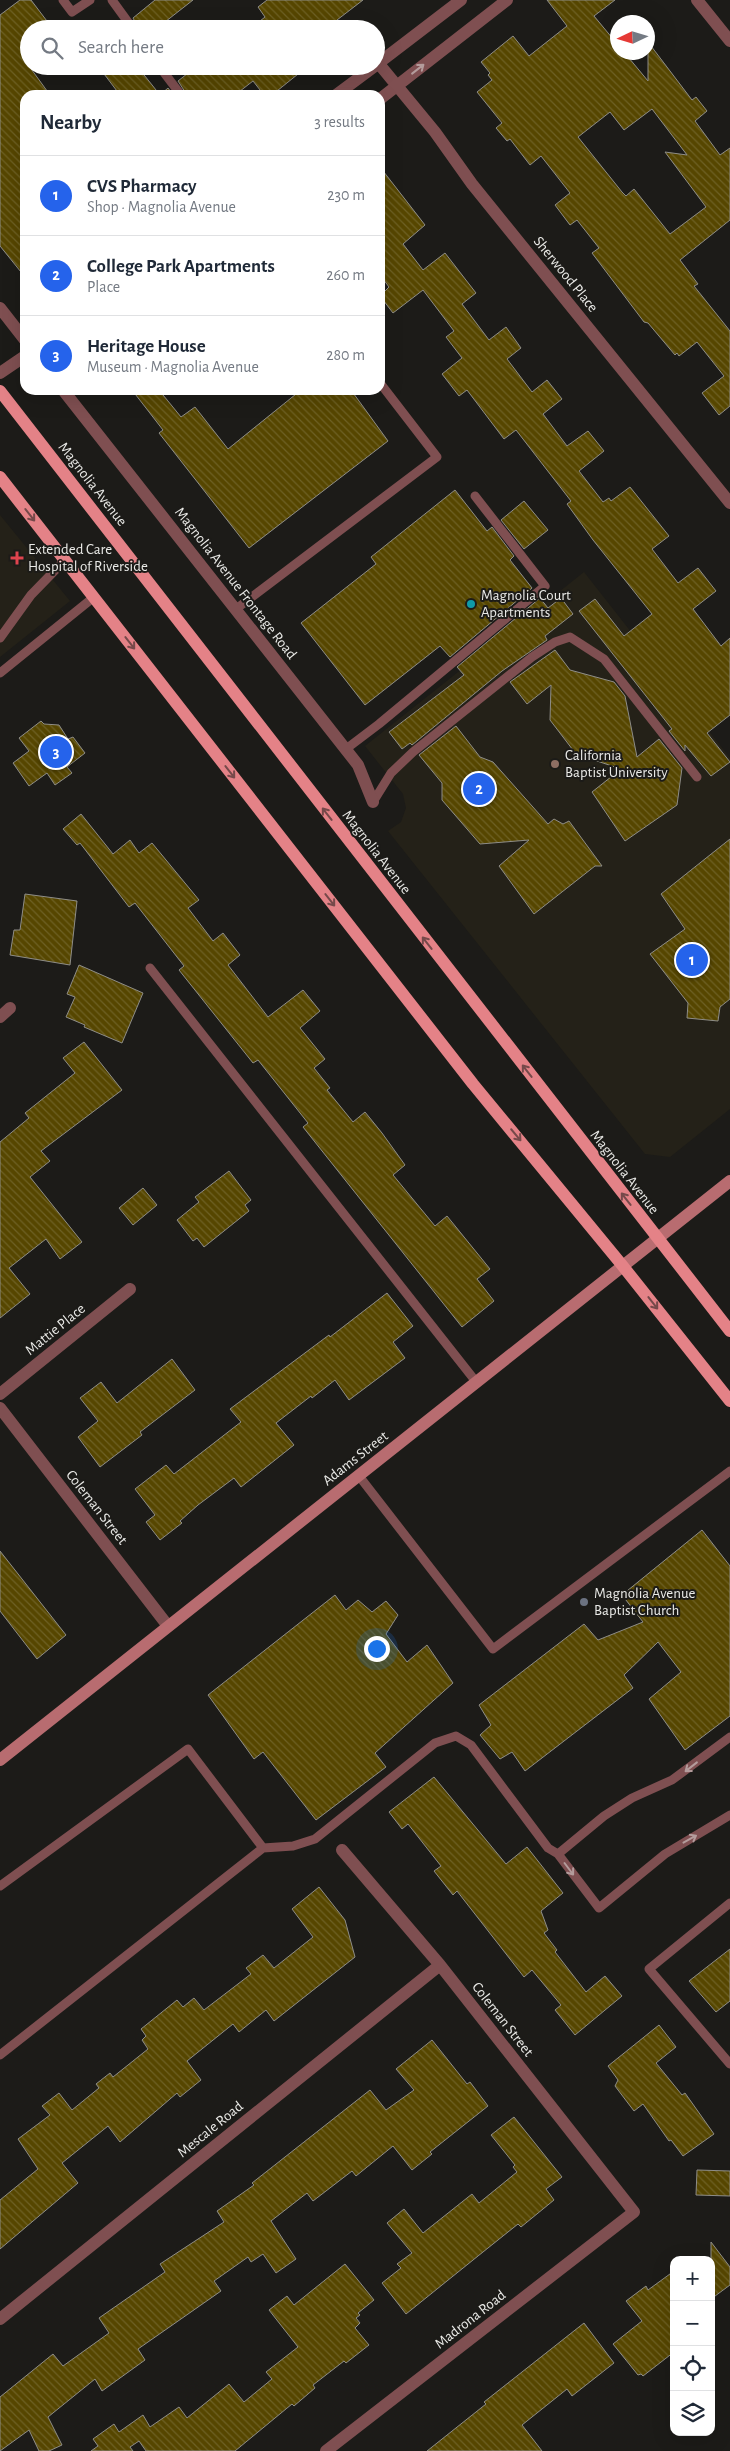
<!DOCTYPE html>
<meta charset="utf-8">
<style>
body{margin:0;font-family:"Alegreya Sans",sans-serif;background:#f6f6f7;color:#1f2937}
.controls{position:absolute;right:15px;bottom:15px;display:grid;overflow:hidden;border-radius:10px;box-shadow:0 5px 20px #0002}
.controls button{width:45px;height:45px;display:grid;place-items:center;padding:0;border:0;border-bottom:1px solid #e0e1e3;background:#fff;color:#1f2937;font:25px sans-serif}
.compass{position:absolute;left:610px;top:15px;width:45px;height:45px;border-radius:50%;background:#fff;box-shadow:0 5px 20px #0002;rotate:266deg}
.you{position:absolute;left:376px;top:1648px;width:18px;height:18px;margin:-12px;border:4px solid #fff;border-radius:50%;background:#1a73e8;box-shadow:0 0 0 8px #1a73e833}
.badge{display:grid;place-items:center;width:32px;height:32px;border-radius:50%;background:#2563eb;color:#fff;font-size:16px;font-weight:700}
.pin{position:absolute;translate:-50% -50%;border:2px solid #fff;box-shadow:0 1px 5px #0006}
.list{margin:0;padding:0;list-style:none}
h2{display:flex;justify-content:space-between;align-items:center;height:65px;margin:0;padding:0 20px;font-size:21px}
h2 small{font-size:16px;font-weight:400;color:#747a83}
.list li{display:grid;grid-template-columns:32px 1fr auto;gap:15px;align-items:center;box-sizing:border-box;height:80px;padding:0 20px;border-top:1px solid #e0e1e3}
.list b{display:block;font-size:19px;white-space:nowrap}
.list p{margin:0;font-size:16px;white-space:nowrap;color:#747a83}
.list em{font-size:16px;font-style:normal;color:#747a83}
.icon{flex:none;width:28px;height:28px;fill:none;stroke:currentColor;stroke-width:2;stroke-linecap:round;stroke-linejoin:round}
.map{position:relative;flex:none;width:730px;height:2451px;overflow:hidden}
.search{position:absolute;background:#fff;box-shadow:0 5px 20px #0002;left:20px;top:20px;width:365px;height:55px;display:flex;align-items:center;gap:12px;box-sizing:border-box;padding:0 18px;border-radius:28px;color:#747a83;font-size:19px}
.panel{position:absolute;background:#fff;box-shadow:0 5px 20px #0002;left:20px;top:90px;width:365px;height:305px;border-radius:15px}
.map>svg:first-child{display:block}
.built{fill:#242118}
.building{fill:url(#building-back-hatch);stroke:#8e8d88;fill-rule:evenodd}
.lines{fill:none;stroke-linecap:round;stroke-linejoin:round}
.lane{stroke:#7f4f51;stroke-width:9}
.street{stroke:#7f4f51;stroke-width:12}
.secondary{stroke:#b86c70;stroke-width:12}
.primary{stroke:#e48287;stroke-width:12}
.oneway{stroke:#b49c9c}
.oneway2{stroke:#76494a}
.health-dot{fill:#e0444e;stroke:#1c1b18;stroke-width:2}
.culture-dot{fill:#0f9aa8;stroke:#1c1b18;stroke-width:2}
.education-dot{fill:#8d6e63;stroke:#1c1b18;stroke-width:2}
.worship-dot{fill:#6b7280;stroke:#1c1b18;stroke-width:2}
.labels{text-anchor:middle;stroke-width:4;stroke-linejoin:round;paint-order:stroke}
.street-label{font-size:15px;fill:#eaeae7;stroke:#1c1b18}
.poi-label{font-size:15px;fill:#eaeae7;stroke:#1c1b18;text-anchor:start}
</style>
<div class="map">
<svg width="730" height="2451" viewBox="0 0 730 2451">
<defs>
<pattern id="building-back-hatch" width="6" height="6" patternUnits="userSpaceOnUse" patternTransform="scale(1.25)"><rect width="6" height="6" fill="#564600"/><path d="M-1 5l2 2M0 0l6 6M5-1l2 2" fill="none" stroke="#6e6125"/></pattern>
</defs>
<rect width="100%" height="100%" fill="#1c1b18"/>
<!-- built -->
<path class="built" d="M0,515L70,601L0,657Z
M584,572L730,758V1109L670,1157L645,1154L388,831L401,822L406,808L403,794L365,746Z"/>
<!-- building -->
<path class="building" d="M20,0H31L53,29H29V66L50,95H25V277L0,246V15Z
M155,0H193L156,29H139L133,18Z
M267,0H363L337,20L344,29H250L265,17L258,7Z
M547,0H615L594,16L618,45V52H624L648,81V42L692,100L696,97L707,111L695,121L720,155L730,148V220L680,260L698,284L694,286L730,331V406L719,415L702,393L724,376L697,342L679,356L677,353L675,355L648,323L644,322L592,253L599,248L577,220L570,225L555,205L570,193L541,156L530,165L510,139L507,141L496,128L502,123L477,92L492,80L488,75L490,73L481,62L513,36L529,56L567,26ZM652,109L687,155L665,152L706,207L670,234L634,189L626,196L622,192L578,137L610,112L624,130Z
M98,66H137L160,95L168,88L173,95H120Z
M197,66H308L272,95H264L253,81L235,95H187L178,81Z
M380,167L425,225L403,244L423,270L445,253L476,293L462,304L489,340L506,327L521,348L507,359L532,392L547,380L562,399L543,414L567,446L588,431L604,451L579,471L603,502L609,498L611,501L630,487L669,536L652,549L678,583L698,568L716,591L693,609L721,646L730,638V715L707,733L730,762L711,776L685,745V751L669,731L672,729L579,611L595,599L624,636L652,614L593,540L567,504L571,501L516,430L504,439L467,390L459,396L442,374L462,358L446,337L454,331L423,290L393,313L380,296L389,287L380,275Z
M132,390H159L181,417L195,407L228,449L301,390H351L388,441L249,548L159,433L163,430Z
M455,490L487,531L492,527L514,556L510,560L532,588L450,657L440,646L365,705L301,623L376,564L371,557Z
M524,501L548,530L524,549L501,520Z
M540,598L548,608L561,598L573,614L545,636L547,640L502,671L412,745L410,743L402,749L389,732L464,675L457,667Z
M555,650L570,670L614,682L625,696L637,757L659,739L682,768L677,805L625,841L592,792L621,769L576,754L550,720L551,685L527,704L510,682Z
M41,721L44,724L59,725L68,739L73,737L85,753L67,767L72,773L55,785L47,773L29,786L13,763L29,751L19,738Z
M456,726L480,757L493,762L548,824L554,819L563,824L569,821L602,866H595L534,914L499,866L529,840L480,844L442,800V783L419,755Z
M81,814L113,854L130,840L139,853L152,843L199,900L188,908L213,941L223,933L240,955L228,965L268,1017L303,990L320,1011L300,1028L325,1059L314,1068L330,1088L327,1090L353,1122L365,1112L382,1133L405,1165L393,1175L435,1226L447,1216L490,1269L477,1279L494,1301L462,1327L303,1127L308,1123L258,1060L253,1063L179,970L184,966L135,903L129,907L80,843L77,845L63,829Z
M730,839V999L720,1007L718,1021L687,1018L688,1003L650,954L685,929L661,894Z
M25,894L77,901L70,965L10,955L14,930H20Z
M79,965L143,993L122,1043L84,1027L85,1025L66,1017L75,997L67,994Z
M84,1042L122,1090L41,1151L50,1161L30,1177L82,1242L60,1259L46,1239L9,1268L30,1294L0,1318V1142L29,1118L25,1113L75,1073L63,1058Z
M229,1171L251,1200L245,1205L249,1211L204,1247L197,1238L193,1241L177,1220L199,1202L195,1197Z
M143,1188L157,1205L133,1225L119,1208Z
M387,1293L413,1326L393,1342L405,1358L349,1400L335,1380L312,1398L311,1396L276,1423L294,1445L241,1487L234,1478L198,1505L180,1521L182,1523L160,1540L146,1522L155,1515L135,1489L166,1465L174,1474L241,1422L230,1409L329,1335L330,1337Z
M172,1359L195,1390L140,1432L142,1435L100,1467L78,1437L98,1421L80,1398L101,1382L117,1403Z
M702,1530L730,1566V1716L685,1750L649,1699L681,1672L658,1642L624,1675L633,1688L525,1771L512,1752L500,1759L480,1735L491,1725L479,1705L584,1624L598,1640L643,1622L622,1595Z
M0,1551L66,1635L37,1659L0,1611Z
M335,1595L346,1610L358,1600L372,1612L386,1601L398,1615L386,1634L407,1662L427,1645L453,1683L375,1753L386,1767L316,1820L263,1752L254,1759L208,1695Z
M434,1777L506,1864L527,1847L563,1893L541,1911L548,1930L544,1933L557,1950L555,1952L586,1992L605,1976L622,1996L575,2035L555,2010L561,2005L532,1970L524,1977L457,1891L453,1895L434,1871L441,1866L408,1824L402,1829L389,1812Z
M319,1887L345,1920L355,1957L274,2021L266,2010L239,2032L233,2024L187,2061L201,2080L180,2097L177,2093L120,2142L108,2126L62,2163L78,2183L0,2249V2200L38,2169L18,2139L50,2115L42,2106L59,2093L72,2110L99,2088L96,2084L110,2073L113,2077L148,2049L142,2040L146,2036L141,2029L177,2000L183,2007L194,1998L204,2010L251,1974L246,1968L263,1955L274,1968L313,1937L292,1909Z
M730,1949V2001L716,2012L689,1981Z
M659,2025L676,2047L656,2063L682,2095L685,2093L714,2134L683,2156L671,2140L669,2141L643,2104L634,2111L615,2086L618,2080L608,2066Z
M432,2040L467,2084L470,2082L488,2106L430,2152L432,2154L412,2170L393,2146L356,2176L352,2171L313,2201L307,2193L271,2221L296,2259L276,2273L263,2254L251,2262L248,2257L214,2281L221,2291L138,2349L145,2360L102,2391L95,2379L48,2417L62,2445L49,2451H39L29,2430L0,2451V2397L53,2354L63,2366L109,2333L99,2318L165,2272L160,2264L224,2222L217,2211L254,2185L252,2183L370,2090L386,2110L414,2090L396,2069Z
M514,2117L562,2177L546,2189L554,2200L521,2227L518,2224L478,2256L406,2314L382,2283L401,2268L397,2264L412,2253L387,2223L404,2209L423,2233L472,2194L479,2203L517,2172L513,2167L515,2165L491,2135Z
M697,2170L730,2171V2196L696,2195Z
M711,2242L730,2267V2285L711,2299Z
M345,2264L374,2300L358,2313L360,2315L356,2318L360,2323L355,2328L369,2345L346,2363L344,2361L313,2385L315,2388L294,2406L292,2404L235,2451H146L139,2441L130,2447L133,2451H91L98,2446L93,2439L114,2424L119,2432L143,2415L150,2427L179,2407L187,2418L229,2384L244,2402L272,2379L266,2372L298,2347L269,2310L287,2296L294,2305Z
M674,2271V2352L643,2376L641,2374L638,2375L613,2344L642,2321L626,2301L646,2286L648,2290Z
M584,2323L614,2363L572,2396L567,2389L522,2425L542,2451H427L486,2404L484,2402Z"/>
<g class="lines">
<!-- lane -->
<path class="lane" d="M63,0L72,12L90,0
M112,0L133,29
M159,66L181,95
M236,609L437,457L380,383
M0,638L31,595L65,560
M0,673L94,597
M346,749L379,724L545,586L475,496
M373,802L391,773L413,752L532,657L555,642L570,637L604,659L697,777
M150,968L477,1383
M359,1476L493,1649L730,1471
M730,1737L672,1780L632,1798L604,1816L558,1854L599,1908L665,1854L730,1815
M263,1848L293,1846L315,1839L435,1743L456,1736L471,1745L548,1848L558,1854
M0,1886L188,1749L263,1848L0,2055
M730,1903L649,1969L730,2064"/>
<!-- street -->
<path class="street" d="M697,0L730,41
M379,64L435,132L472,184L730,503
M376,65L461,0
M336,95L375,66
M380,99L507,0
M0,308L25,340
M0,373L25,356
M63,390L358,765L373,802
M0,1017L10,1008
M0,1394L130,1289
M0,1408L168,1626
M0,2319L440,1965
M326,2451L634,2212L440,1965L342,1850"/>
<!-- secondary -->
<path class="secondary" d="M0,1760L730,1181"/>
<!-- primary -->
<path class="primary" d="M0,391L730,1331
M0,477L473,1084L622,1265L730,1401"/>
</g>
<!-- one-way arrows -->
<defs><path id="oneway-shaft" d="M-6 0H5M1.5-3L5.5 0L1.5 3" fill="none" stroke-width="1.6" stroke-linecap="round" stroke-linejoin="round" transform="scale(1.25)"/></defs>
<g class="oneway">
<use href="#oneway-shaft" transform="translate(418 69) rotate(-38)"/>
<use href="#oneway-shaft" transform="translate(691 1767) rotate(142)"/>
<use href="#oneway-shaft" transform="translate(690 1839) rotate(-29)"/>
<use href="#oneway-shaft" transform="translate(569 1869) rotate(53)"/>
</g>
<g class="oneway2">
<use href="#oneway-shaft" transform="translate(30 515) rotate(52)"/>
<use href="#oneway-shaft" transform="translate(130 643) rotate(52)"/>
<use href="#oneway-shaft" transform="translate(230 772) rotate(52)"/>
<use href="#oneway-shaft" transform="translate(327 814) rotate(-128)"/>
<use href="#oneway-shaft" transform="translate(330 900) rotate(52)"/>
<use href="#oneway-shaft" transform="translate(427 943) rotate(-128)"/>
<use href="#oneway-shaft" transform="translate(527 1071) rotate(-128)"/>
<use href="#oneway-shaft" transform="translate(516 1135) rotate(50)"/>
<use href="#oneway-shaft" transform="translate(626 1199) rotate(-128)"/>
<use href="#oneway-shaft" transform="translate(653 1303) rotate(52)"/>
</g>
<!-- markers -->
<path class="health-dot" d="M14.5 550.5h5v5h5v5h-5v5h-5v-5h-5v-5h5z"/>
<circle class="culture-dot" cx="471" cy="604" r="5"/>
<circle class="education-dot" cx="555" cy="764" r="5"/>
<circle class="worship-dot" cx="584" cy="1602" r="5"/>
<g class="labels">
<!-- street labels -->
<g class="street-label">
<text transform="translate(566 274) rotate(51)" y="5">Sherwood Place</text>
<text transform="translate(93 484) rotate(52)" y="5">Magnolia Avenue</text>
<text transform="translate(236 583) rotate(52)" y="5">Magnolia Avenue Frontage Road</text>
<text transform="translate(377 852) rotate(52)" y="5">Magnolia Avenue</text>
<text transform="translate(625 1172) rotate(52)" y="5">Magnolia Avenue</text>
<text transform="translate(55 1329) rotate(-39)" y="5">Mattie Place</text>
<text transform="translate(355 1458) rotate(-38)" y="5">Adams Street</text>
<text transform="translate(97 1507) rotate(52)" y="5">Coleman Street</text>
<text transform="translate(503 2019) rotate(52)" y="5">Coleman Street</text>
<text transform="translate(210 2129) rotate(-39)" y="5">Mescale Road</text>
<text transform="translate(470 2319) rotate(-38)" y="5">Madrona Road</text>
</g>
<!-- poi labels -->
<g class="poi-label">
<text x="28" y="554">Extended Care<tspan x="28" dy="17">Hospital of Riverside</tspan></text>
<text x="481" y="600">Magnolia Court<tspan x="481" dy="17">Apartments</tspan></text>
<text x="565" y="760">California<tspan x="565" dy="17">Baptist University</tspan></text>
<text x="594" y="1598">Magnolia Avenue<tspan x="594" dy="17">Baptist Church</tspan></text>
</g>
</g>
</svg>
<div class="controls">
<button>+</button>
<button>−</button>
<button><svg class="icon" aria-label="locate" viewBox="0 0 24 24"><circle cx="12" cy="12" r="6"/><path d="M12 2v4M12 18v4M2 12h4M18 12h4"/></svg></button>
<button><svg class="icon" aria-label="layers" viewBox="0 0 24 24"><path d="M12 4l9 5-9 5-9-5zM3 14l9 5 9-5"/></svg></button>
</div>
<svg class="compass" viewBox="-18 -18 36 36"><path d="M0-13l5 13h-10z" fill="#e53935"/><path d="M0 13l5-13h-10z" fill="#747a83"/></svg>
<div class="you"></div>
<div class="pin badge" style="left:692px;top:960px">1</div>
<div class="pin badge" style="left:479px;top:789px">2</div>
<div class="pin badge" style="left:56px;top:752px">3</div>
<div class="search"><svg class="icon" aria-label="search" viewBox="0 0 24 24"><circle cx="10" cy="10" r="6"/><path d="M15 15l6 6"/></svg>Search here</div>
<section class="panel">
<h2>Nearby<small>3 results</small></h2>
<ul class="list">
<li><span class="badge">1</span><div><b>CVS Pharmacy</b><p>Shop · Magnolia Avenue</p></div><em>230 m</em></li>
<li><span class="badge">2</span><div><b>College Park Apartments</b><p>Place</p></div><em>260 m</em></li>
<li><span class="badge">3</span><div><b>Heritage House</b><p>Museum · Magnolia Avenue</p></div><em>280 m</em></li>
</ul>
</section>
</div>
